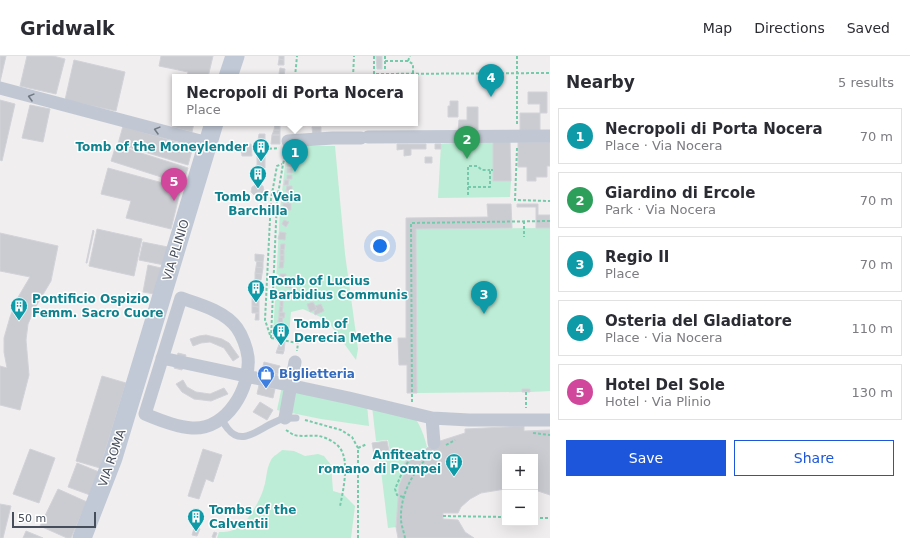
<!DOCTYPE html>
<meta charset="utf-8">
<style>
body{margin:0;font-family:"DejaVu Sans",sans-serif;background:#f7f7f7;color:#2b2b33}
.controls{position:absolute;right:12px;bottom:12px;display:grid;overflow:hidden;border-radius:0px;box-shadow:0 4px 16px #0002}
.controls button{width:36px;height:36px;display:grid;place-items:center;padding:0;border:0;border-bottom:1px solid #e1e1e2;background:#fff;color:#2b2b33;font:20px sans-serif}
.scale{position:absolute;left:12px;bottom:10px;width:84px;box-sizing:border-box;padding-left:4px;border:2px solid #464e5b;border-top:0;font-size:11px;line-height:14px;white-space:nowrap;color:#464e5b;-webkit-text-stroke:3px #fff;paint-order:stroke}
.you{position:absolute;left:380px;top:190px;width:14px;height:14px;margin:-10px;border:3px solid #fff;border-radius:50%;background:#1a73e8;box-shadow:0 0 0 6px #1a73e833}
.badge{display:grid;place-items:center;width:26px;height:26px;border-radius:50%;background:#1d56db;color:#fff;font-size:13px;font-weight:700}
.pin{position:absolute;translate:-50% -33px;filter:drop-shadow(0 1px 2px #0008)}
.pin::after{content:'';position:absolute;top:21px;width:14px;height:12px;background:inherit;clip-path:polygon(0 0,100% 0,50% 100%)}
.popup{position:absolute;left:172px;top:18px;width:246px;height:52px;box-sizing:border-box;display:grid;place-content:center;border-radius:0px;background:#fff;filter:drop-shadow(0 1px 3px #0005);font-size:13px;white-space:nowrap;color:#7c7c81}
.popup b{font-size:15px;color:#2b2b33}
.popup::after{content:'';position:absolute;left:50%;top:100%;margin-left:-8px;border:8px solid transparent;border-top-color:#fff}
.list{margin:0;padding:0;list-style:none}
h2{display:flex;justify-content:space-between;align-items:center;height:52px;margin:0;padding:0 16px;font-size:17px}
h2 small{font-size:13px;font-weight:400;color:#7c7c81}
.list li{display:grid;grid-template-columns:26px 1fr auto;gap:12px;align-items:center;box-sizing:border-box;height:56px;margin:0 8px 8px;padding:0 8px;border:1px solid #e1e1e2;border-radius:0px}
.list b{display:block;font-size:15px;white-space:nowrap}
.list p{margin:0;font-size:13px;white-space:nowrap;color:#7c7c81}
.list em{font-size:13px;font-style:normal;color:#7c7c81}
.actions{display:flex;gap:8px;padding:12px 16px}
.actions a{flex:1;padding:9px 0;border:1px solid #1d56db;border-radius:0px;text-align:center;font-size:14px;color:#1d56db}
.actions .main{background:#1d56db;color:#fff}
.map{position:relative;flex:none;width:550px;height:482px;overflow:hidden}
header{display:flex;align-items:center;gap:24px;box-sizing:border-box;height:56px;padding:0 20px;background:#fff;border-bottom:1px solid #e1e1e2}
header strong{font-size:19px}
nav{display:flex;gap:22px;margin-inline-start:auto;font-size:14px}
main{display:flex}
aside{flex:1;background:#fff}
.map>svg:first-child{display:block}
.green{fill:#bdedd6}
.building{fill:#cbccd2;stroke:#d2d3d9}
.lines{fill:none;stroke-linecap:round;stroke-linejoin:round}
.path{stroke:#76caac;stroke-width:2;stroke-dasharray:3 2;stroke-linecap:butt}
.lane{stroke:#c1c8d3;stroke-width:7}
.street{stroke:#c1c8d3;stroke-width:13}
.secondary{stroke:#c1c8d6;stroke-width:19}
.oneway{stroke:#717985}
.labels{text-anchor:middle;stroke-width:3;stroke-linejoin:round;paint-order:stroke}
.culture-label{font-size:12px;font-weight:bold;fill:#0d838f;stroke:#fff;text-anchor:start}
.street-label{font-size:12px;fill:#464e5b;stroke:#fff}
.shop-label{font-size:12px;font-weight:bold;fill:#366cbe;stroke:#fff;text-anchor:start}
</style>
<header>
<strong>Gridwalk</strong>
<nav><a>Map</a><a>Directions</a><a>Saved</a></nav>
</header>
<main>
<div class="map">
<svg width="550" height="482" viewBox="0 0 550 482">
<rect width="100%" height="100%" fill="#f0eeee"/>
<!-- green -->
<path class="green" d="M493,84V125H511L510,141L438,142L441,88Z
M292,90H335L345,198L358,293L356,304L327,264L303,253L291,256L289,278L273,280L280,154L285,109Z
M550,172V335L530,336V333H522V336L417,337L416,173Z
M282,330L367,349L369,370L321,363L277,354Z
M372,350C380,352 403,355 410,358C419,363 425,382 427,391L416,400L413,397L404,409L407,412L399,429L396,471L388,472L379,398L390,396L388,384L376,385Z
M282,394L294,395L305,400L318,398L324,400L331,409L333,435L343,438L355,450L351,482H217L219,476C225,476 231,476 237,472C248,467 261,443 264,431C267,422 266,413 271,404C273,400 279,397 282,394Z"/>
<!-- building -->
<path class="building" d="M0,0H6L0,26Z
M27,0H53L65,3L56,38L20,30Z
M161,0H213L208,21H187L188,16L159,10Z
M279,0H284V4L279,3Z
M376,0H382V13H377Z
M279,3L284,4V9H278Z
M74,4L125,16L116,55L65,44Z
M280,12L285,13L284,20L279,18Z
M528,36H547V57H540V48H528Z
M0,44L15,48L2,105L0,104Z
M450,45H458V61H448V50H450Z
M30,49L50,53L43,86L22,82Z
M467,51H478V76H458L459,64H467Z
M175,57V67H194L192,76L172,71Z
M520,57H540V76H520Z
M275,67H280V74H274Z
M123,70L193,91L188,109L118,88Z
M312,71H321V79L313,80Z
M274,74H280V79H272Z
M259,78H265V84H258Z
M272,79H280V88H271Z
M493,84H510L511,125H493Z
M518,86H550V110H547V121H536V125H527V111H518Z
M251,88L252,100H242L241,89Z
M397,88H426V93H411V99L404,100V93L397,94Z
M435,88H441V93H435Z
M116,89L188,112L183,128L111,105Z
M257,100H265V112H257Z
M425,101H432V107H425Z
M287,106H293V111H287Z
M108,112L181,132L171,173L126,162L131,145L101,138Z
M287,112L292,113V117H287Z
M287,119H292V123H287Z
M285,124H289L288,129H284Z
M257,128L263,130L264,135L261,140H255L251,136L252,131Z
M287,130H292V135H286Z
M286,136L291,137V141H286Z
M284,142H289L288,147H283Z
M283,147L291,148V154H283Z
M487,148H511L512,172L416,173L417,337H407V309H399L398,282H406V162L488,161Z
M517,148H538V159H550V172H536V151H517Z
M284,164L289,166L286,171L282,168Z
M97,173L142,183L134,220L89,210Z
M93,174L94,175L87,207H86Z
M280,176L286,177L285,184L278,183Z
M0,177L58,190L51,225L35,252L28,268L26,284L29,319L20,354L0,349V310L7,312L4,296V282L10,261L17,243L30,221L0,215Z
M143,186L168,191L164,209L139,204Z
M281,188H285L284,194L280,193Z
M280,193L284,194V199H280Z
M255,198L264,199L263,206L255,205Z
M280,199H284V205H280Z
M257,205L263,206V212L256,211Z
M280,205H284L283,212H279Z
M148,209L161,212L154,238L143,236Z
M256,211L263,212L262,218L255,217Z
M255,217L262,218L261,224H255Z
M280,218H286L285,223H280Z
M286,225L292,226L291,232L285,231Z
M253,238H259V244H252Z
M252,244H259V251L252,250Z
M280,245H283V251L280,250Z
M313,246L317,253L310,256L307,248Z
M321,248L324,255L315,259L314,255L317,253L315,250Z
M252,250L259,251V257H252Z
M280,250L283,251L282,256H279Z
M279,256L285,257L284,262L279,261Z
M256,257H259V264H255Z
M279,261H283L282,267L278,266Z
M280,273H284V279H280Z
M206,279L222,283L229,287L239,301L233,305L224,292L210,286L201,287L193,290L190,283L199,280Z
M280,279H284L283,286H280Z
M280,286H285L284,295L277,294Z
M277,294L284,295L283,298L276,297Z
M178,297L186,299L182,314L174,312Z
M264,306L280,310L278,318L262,314Z
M262,314L278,318L275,333L259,329Z
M102,320L126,327L100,412L76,405Z
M183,324L187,331L196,336L210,338L224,332L228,338L211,345L194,343L182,336L176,328Z
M259,329L275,333L273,342L257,338Z
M522,333H530V336H522Z
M260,346L273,354L267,364L253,356Z
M524,370V375L550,374V439L535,434V401H505V433L481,437L470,443L461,451L458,457H443V463L458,464L465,476L474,482H398L396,471L399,429L407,412L403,409L413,396L416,400L434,387L465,377V373Z
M387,385L389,395L374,398L372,387Z
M30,393L55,402L39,447L13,438Z
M203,393L222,399L213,426L206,423L199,443L188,440Z
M77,407L99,416L90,439L68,431Z
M58,433L87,446L71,482H67L40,470Z
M0,448L11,450L3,482H0Z
M195,469L200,473L197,480L192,479Z
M26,475L43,482H23Z
M214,476L217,477L215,482L212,481Z"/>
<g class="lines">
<!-- path -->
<path class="path" d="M374,0V18L550,17
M385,0V13
M517,0V68
M385,5H408L413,8V18
M408,5L410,0
M295,21L297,0
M353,21L354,0
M291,73V67
M517,92L515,144L550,145
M254,94L279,92
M468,131H490V114H493
M468,139V110H477L482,114H490
M524,165V181
M270,279L265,264L271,143L277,110L282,108
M271,282L277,144L283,108L286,96
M271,282L298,287L297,295
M526,336V352
M412,346L411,167L550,165
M305,364L341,374L352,381L358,392V482
M286,374C289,376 292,378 294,379C302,381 311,379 319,380C328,382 340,388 343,398C348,412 343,436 340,450
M533,377L550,379
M446,389L455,384
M358,392L367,388
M403,441L397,439L395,433L405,410L414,398
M443,460L505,461
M535,462H550
M405,482C404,476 401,469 401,463C400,439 413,415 430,399"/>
<!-- lane -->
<path class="lane" d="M222,362C223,367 225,369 228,373C242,391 260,372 275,366C282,362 288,362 296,362"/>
<!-- street -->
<path class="street" d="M0,32L208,87
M368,81L550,80
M288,85L333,82H361
M181,242C199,248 225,255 237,272C242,279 247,292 248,301C251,332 227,374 192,372C176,371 159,364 145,358Z
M162,302L349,342L432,362L469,364H550
M285,362L295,306
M432,362L434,387"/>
<!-- secondary -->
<path class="secondary" d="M228,21L235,0
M82,482L113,402L214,67"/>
</g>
<!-- one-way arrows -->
<defs><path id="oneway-chevron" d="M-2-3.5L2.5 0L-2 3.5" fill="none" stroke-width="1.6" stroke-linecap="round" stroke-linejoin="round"/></defs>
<g class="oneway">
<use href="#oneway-chevron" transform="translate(31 41) rotate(-165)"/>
<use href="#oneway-chevron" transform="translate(157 74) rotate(-165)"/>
</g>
<!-- icons -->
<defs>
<g id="building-pin" transform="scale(0.9)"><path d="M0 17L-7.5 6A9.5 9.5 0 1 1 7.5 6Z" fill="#0f9aa8" stroke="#fff"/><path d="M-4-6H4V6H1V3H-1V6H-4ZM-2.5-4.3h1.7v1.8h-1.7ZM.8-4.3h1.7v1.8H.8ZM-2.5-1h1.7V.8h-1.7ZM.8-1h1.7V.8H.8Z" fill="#fff"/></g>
<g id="shop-pin" transform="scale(0.9)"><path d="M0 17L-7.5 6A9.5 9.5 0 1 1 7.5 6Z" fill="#3f7fe0" stroke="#fff"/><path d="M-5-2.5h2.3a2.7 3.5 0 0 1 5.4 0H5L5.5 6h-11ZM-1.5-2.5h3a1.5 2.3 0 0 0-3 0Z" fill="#fff"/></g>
</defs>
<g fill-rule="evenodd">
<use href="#building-pin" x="261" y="91"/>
<use href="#building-pin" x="258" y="118"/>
<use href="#building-pin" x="256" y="232"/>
<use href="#building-pin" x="19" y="250"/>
<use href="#building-pin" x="281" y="275"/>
<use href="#shop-pin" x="266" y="318"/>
<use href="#building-pin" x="454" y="406"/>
<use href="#building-pin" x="196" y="461"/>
</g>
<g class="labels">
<!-- culture labels -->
<g class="culture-label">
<text x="248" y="95" text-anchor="end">Tomb of the Moneylender</text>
<text x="258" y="145" text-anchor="middle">Tomb of Veia<tspan x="258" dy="14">Barchilla</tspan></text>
<text x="269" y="229">Tomb of Lucius<tspan x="269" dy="14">Barbidius Communis</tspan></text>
<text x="32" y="247">Pontificio Ospizio<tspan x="32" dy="14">Femm. Sacro Cuore</tspan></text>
<text x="294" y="272">Tomb of<tspan x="294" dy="14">Derecia Methe</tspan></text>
<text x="441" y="403" text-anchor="end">Anfiteatro<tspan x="441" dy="14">romano di Pompei</tspan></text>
<text x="209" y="458">Tombs of the<tspan x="209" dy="14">Calventii</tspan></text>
</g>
<!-- street labels -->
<g class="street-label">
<text transform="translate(176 194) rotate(-73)" y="4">VIA PLINIO</text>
<text transform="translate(112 402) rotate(-71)" y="4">VIA ROMA</text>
</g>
<!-- shop labels -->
<g class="shop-label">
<text x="279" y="322">Biglietteria</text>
</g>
</g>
</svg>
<div class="controls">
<button>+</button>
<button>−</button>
</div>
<div class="scale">50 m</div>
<div class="you"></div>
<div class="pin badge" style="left:295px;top:116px;background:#0f9aa8">1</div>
<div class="popup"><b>Necropoli di Porta Nocera</b>Place</div>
<div class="pin badge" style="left:467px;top:103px;background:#2e9e5b">2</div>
<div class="pin badge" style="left:484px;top:258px;background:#0f9aa8">3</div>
<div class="pin badge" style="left:491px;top:41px;background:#0f9aa8">4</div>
<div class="pin badge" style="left:174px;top:145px;background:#d1479c">5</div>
</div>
<aside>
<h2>Nearby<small>5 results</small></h2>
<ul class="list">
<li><span class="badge" style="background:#0f9aa8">1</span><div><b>Necropoli di Porta Nocera</b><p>Place · Via Nocera</p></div><em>70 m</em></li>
<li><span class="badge" style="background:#2e9e5b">2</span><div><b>Giardino di Ercole</b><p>Park · Via Nocera</p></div><em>70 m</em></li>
<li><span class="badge" style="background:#0f9aa8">3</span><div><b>Regio II</b><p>Place</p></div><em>70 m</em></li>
<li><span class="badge" style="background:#0f9aa8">4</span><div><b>Osteria del Gladiatore</b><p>Place · Via Nocera</p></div><em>110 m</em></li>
<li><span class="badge" style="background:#d1479c">5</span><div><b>Hotel Del Sole</b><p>Hotel · Via Plinio</p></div><em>130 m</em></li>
</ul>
<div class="actions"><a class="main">Save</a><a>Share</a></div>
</aside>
</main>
